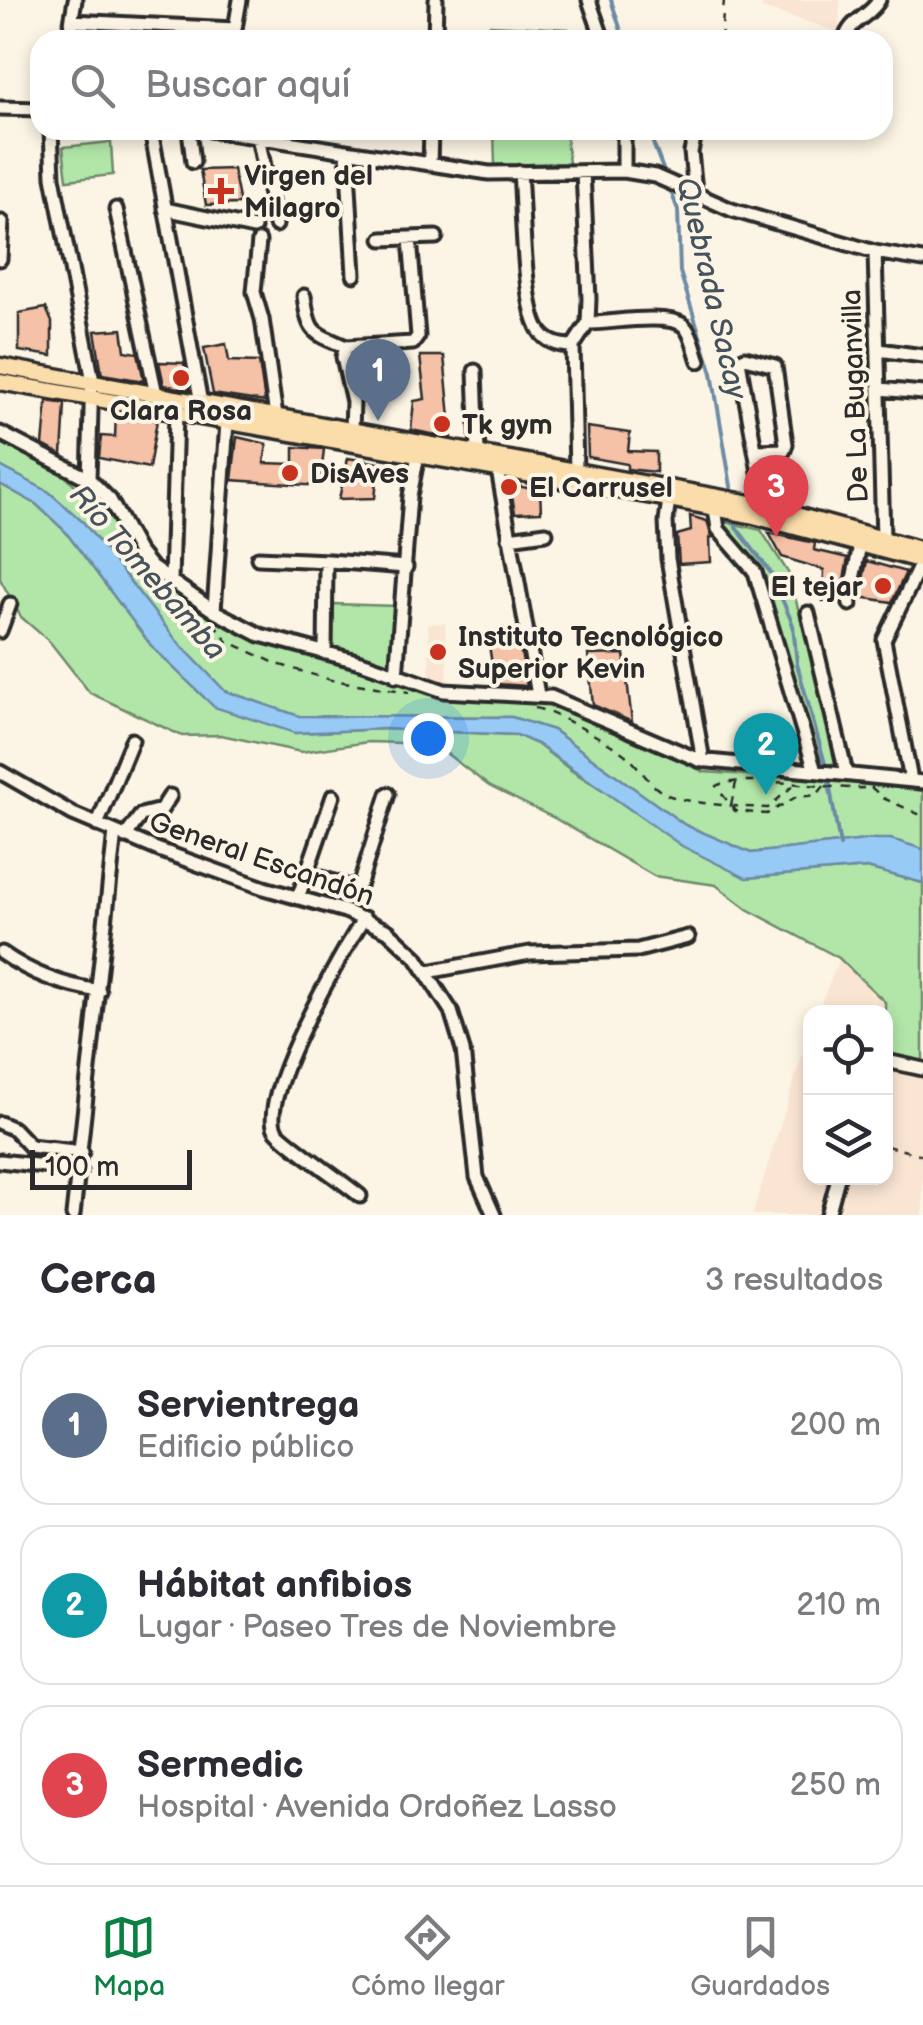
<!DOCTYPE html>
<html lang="es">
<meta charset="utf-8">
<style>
body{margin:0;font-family:"Balsamiq Sans",sans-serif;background:#f7f7f7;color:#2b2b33}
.controls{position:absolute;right:30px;bottom:30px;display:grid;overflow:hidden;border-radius:20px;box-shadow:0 5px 15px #0003}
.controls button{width:90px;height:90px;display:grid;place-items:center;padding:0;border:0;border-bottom:2px solid #e1e1e2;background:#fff;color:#2b2b33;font:50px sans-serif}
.scale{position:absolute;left:30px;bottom:25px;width:162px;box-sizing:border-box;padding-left:10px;border:5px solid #2b2b2b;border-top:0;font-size:28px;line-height:35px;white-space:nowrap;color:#2b2b2b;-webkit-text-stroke:8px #fcf5e5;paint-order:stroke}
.you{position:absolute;left:428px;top:738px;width:35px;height:35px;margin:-25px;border:8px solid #fff;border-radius:50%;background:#1a73e8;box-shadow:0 0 0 15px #1a73e833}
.badge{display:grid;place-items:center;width:65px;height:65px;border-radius:50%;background:#0b8043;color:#fff;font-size:32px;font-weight:700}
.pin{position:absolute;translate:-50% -82px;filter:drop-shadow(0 2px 5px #0008)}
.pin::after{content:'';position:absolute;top:52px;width:35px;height:30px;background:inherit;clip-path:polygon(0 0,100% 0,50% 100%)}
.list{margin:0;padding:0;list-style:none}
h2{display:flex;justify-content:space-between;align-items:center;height:130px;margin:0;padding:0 40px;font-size:42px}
h2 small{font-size:32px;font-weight:400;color:#7c7c81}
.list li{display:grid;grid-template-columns:65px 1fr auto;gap:30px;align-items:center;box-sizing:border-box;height:160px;margin:0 20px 20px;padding:0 20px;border:2px solid #e1e1e2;border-radius:30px}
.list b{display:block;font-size:38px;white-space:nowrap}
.list p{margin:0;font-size:32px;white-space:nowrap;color:#7c7c81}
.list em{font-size:32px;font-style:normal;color:#7c7c81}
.icon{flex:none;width:55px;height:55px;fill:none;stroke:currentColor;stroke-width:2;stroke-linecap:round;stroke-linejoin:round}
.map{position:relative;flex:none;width:923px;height:1215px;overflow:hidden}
.search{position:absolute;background:#fff;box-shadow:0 5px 15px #0003;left:30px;right:30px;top:30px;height:110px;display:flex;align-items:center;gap:25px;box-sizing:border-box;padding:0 35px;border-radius:30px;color:#7c7c81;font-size:38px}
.sheet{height:670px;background:#fff}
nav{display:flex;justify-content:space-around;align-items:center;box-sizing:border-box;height:140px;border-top:2px solid #e1e1e2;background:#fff;font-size:28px;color:#7c7c81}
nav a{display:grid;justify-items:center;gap:5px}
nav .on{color:#0b8043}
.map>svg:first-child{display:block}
.built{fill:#fae5d2}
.green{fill:#b1e6a8;stroke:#6e886a;stroke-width:2.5}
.water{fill:#97caf4;stroke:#6c8aa4;stroke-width:2.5}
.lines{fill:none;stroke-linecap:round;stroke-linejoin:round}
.stream{stroke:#6c8aa4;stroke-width:4}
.building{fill:#f5c1a7;stroke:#2b2b2b;stroke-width:2.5}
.minor-casing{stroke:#2b2b2b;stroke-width:19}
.major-casing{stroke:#2b2b2b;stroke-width:21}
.path{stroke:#2b2b2b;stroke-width:2.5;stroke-dasharray:8 8;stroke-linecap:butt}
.minor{stroke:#fcf5e5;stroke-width:11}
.major{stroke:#fbddab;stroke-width:14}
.poi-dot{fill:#c8321e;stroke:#fcf5e5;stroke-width:4}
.labels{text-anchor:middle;stroke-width:8;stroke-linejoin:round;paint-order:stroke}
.poi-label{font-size:28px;font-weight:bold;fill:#2b2b2b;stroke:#fcf5e5;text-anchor:start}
.street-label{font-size:28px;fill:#2b2b2b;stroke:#fcf5e5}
.water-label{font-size:30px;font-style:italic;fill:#46535d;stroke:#fcf5e5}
</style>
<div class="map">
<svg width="923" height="1215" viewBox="0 0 923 1215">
<rect width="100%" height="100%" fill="#fcf5e5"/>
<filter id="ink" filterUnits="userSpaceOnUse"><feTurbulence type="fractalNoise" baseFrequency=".01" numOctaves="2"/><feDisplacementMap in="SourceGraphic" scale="20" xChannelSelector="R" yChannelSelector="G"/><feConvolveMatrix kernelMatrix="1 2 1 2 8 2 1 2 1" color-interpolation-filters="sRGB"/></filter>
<g filter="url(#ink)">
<!-- built -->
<path class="built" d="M762,0H840L839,32L762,8Z
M445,623L448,684L430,680L428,624Z
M923,883V1215H752L810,1030V1178H886V1012H817L840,958Z"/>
<!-- green -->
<path class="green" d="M490,25L568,29L570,40H490Z
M494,130H565L569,163L495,165Z
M111,142L113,175L67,180L63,147Z
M0,442L66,477L113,518L141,571L243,636L445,696L542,702L652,747L704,772L852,782L923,791V849L874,839L751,853L685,825L553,730L512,717L299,716L225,691L176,640L83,522L49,492L0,466Z
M0,484L36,504L65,531L153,648L205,698L295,733L384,729L517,735L537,744L572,771L746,878L867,868L923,883V1067L886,1055L885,1002L839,958L747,909L716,885L654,876L556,819L489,786L434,744L368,742L301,752L221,735L182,736L90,693L50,642L21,617L0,579Z
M722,521L761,530L789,574L838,762L828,765L818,760L759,570Z
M333,604L396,606L392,670L332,650Z"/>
<!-- water -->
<path class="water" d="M0,466L49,492L83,522L176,640L225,691L299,716L512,717L553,730L685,825L751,853L874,839H891L923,849V883L867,868L746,878L682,846L537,744L517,735L384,729L295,733L214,707L153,648L65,531L36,504L0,484Z"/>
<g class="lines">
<!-- stream -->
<path class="stream" d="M611,0L624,40
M648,130L666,177
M669,186L678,210L680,272L712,373L733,498
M735,517L736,527L771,573L793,625L797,664L826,767
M828,777L840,846"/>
</g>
<!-- building -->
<path class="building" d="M233,169L240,204L206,205L200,170Z
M46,308L52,322V356L19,351V313Z
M122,329L125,351L138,353L144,381L102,374L95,331Z
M226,344L229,361L259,362L265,402L213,394L204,348Z
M420,356H444L452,438L411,430L414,401L425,399Z
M159,362L184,363L189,390L164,385Z
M47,401L65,404L62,455L43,445Z
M116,414L157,420L149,468L99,458L101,436L115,437Z
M587,427L630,433L628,451L656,452V472L627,469V464L588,457Z
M237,437L267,444L264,463L294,464V447L324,449L320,486L232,480Z
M348,458L379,463L375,498L339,499Z
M510,485L540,490L541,512L515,513Z
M690,516L707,521L713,537L710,538L711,562L679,564L677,535L691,531Z
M769,533L815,543L814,550L848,558L840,602L823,601L824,570L782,557Z
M867,561L906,572L892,602L859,597Z
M519,641L527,686L495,684L489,645Z
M624,654L632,722L593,705L588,655Z"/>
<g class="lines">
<!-- minor casing -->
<g class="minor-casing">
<path id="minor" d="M589,0L603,40
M72,21L235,29
M68,40L75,0
M233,40L240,0
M435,40L436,0
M845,40C849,20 870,17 879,0
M0,108L40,109
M51,130L53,177L92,376L89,479
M151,130L201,403
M189,130L193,162
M210,130L489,173L624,171L655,176L732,210L875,252L923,260
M258,137L276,225
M347,151L354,275
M430,164L431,130
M624,171V130
M520,172C523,207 523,305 539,330C546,342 558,346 573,346
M695,191L691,152L696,130
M116,209L156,394
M165,209L254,228
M382,239L436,237
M259,241L254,292L262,319L276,416
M875,252L883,538
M0,259L2,222
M304,296C309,334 312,332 346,347
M588,323C610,323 665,313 683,325C692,332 695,351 699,361
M879,350L923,356
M475,371L478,453
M880,389L923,393
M352,430L353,402L343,357L346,347L413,343L418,336L410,238
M0,433L89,479L110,500L138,551L151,567L214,611L260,635L364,663L444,691L551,697L699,760L923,782
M757,451L784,450L786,444L775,366L745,358L739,361L765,505
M498,470L538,695
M576,470L573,346L588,323L589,299L583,172
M669,499L666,522L668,559L703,761
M715,508L718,529L755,572L815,771
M509,538L546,533
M258,558L329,561
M171,581L176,413
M850,604L849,599L860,545
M214,611L227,422
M808,613L846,773
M0,631L10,604
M325,653L326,565L329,561L406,567
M396,676L410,496L418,455
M0,772L73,814L159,850L264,888L345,911L388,931L416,957L451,1011L463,1050L477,1177L494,1215
M911,780L884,640L922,561
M97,825L132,740
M125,837L141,815L161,810L170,796
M307,873L349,887L360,883L388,794
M298,898L333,796
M2,953C32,974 62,985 99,991
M427,972L530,953L638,950L688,937
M886,1061L923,1069
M0,1123L14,1129L30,1146L82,1152
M0,1161L80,1170
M360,1196C346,1184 280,1139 275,1129C259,1095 343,951 364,918
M73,1215L115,832
M828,1215L838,1178"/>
</g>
<!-- major casing -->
<g class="major-casing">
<path id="major" d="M0,366L756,504L923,550
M0,382L669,499L754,516L923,561"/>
</g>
<!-- path -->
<path class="path" d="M721,40L724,0
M214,623L227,641L277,664L331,680L409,692
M535,708C555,712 615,744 630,759C641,769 649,784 662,792C680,804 744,807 768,808L797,782
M824,786L817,795L796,797L767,814L735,811L716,786C742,773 829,790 864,788
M871,787L883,798L923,816
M731,805L738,774
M886,1146L923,1155"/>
<!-- minor -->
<use href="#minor" class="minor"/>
<!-- major -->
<use href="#major" class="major"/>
</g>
</g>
<!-- markers -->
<g class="poi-dot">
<path d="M216 176h10v10h10v10h-10v10h-10v-10h-10v-10h10z"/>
<circle cx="181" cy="378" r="10"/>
<circle cx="442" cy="424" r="10"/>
<circle cx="290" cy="473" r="10"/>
<circle cx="509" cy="487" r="10"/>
<circle cx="883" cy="586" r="10"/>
<circle cx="438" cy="652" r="10"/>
</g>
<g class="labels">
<!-- poi labels -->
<g class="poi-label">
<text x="244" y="185">Virgen del<tspan x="244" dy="32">Milagro</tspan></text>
<text x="181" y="420" text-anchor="middle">Clara Rosa</text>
<text x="462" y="434">Tk gym</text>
<text x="310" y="483">DisAves</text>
<text x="529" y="497">El Carrusel</text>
<text x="863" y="596" text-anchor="end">El tejar</text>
<text x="458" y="646">Instituto Tecnológico<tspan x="458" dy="32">Superior Kevin</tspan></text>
</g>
<!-- street labels -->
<g class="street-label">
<text transform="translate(854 396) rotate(-92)" y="10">De La Buganvilla</text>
<text transform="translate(262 858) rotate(19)" y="10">General Escandón</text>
</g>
<!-- water labels -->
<g class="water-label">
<text transform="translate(712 288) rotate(77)" y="10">Quebrada Sacay</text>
<text transform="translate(148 572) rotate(49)" y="10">Río Tomebamba</text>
</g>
</g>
</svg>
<div class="controls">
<button><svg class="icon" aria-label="locate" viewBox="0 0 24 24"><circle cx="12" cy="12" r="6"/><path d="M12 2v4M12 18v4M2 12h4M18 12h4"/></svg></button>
<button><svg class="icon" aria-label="layers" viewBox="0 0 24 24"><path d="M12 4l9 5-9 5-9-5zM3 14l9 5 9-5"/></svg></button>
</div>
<div class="scale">100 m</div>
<div class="you"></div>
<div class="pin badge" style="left:378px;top:421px;background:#5c6f8a">1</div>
<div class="pin badge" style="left:766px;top:795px;background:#0f9aa8">2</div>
<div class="pin badge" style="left:776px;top:537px;background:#e0444e">3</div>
<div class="search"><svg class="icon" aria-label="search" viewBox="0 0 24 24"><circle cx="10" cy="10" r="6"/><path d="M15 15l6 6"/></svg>Buscar aquí</div>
</div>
<section class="sheet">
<h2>Cerca<small>3 resultados</small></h2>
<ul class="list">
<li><span class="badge" style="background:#5c6f8a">1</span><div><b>Servientrega</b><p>Edificio público</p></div><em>200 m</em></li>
<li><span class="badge" style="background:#0f9aa8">2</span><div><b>Hábitat anfibios</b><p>Lugar · Paseo Tres de Noviembre</p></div><em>210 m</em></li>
<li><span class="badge" style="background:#e0444e">3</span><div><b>Sermedic</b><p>Hospital · Avenida Ordoñez Lasso</p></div><em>250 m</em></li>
</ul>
</section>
<nav>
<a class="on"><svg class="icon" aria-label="map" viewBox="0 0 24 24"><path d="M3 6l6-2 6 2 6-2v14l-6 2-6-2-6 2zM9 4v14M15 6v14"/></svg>Mapa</a>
<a><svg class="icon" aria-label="directions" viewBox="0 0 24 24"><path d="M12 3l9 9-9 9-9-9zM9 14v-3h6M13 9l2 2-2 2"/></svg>Cómo llegar</a>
<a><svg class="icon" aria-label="saved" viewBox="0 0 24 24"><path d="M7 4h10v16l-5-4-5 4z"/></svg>Guardados</a>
</nav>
